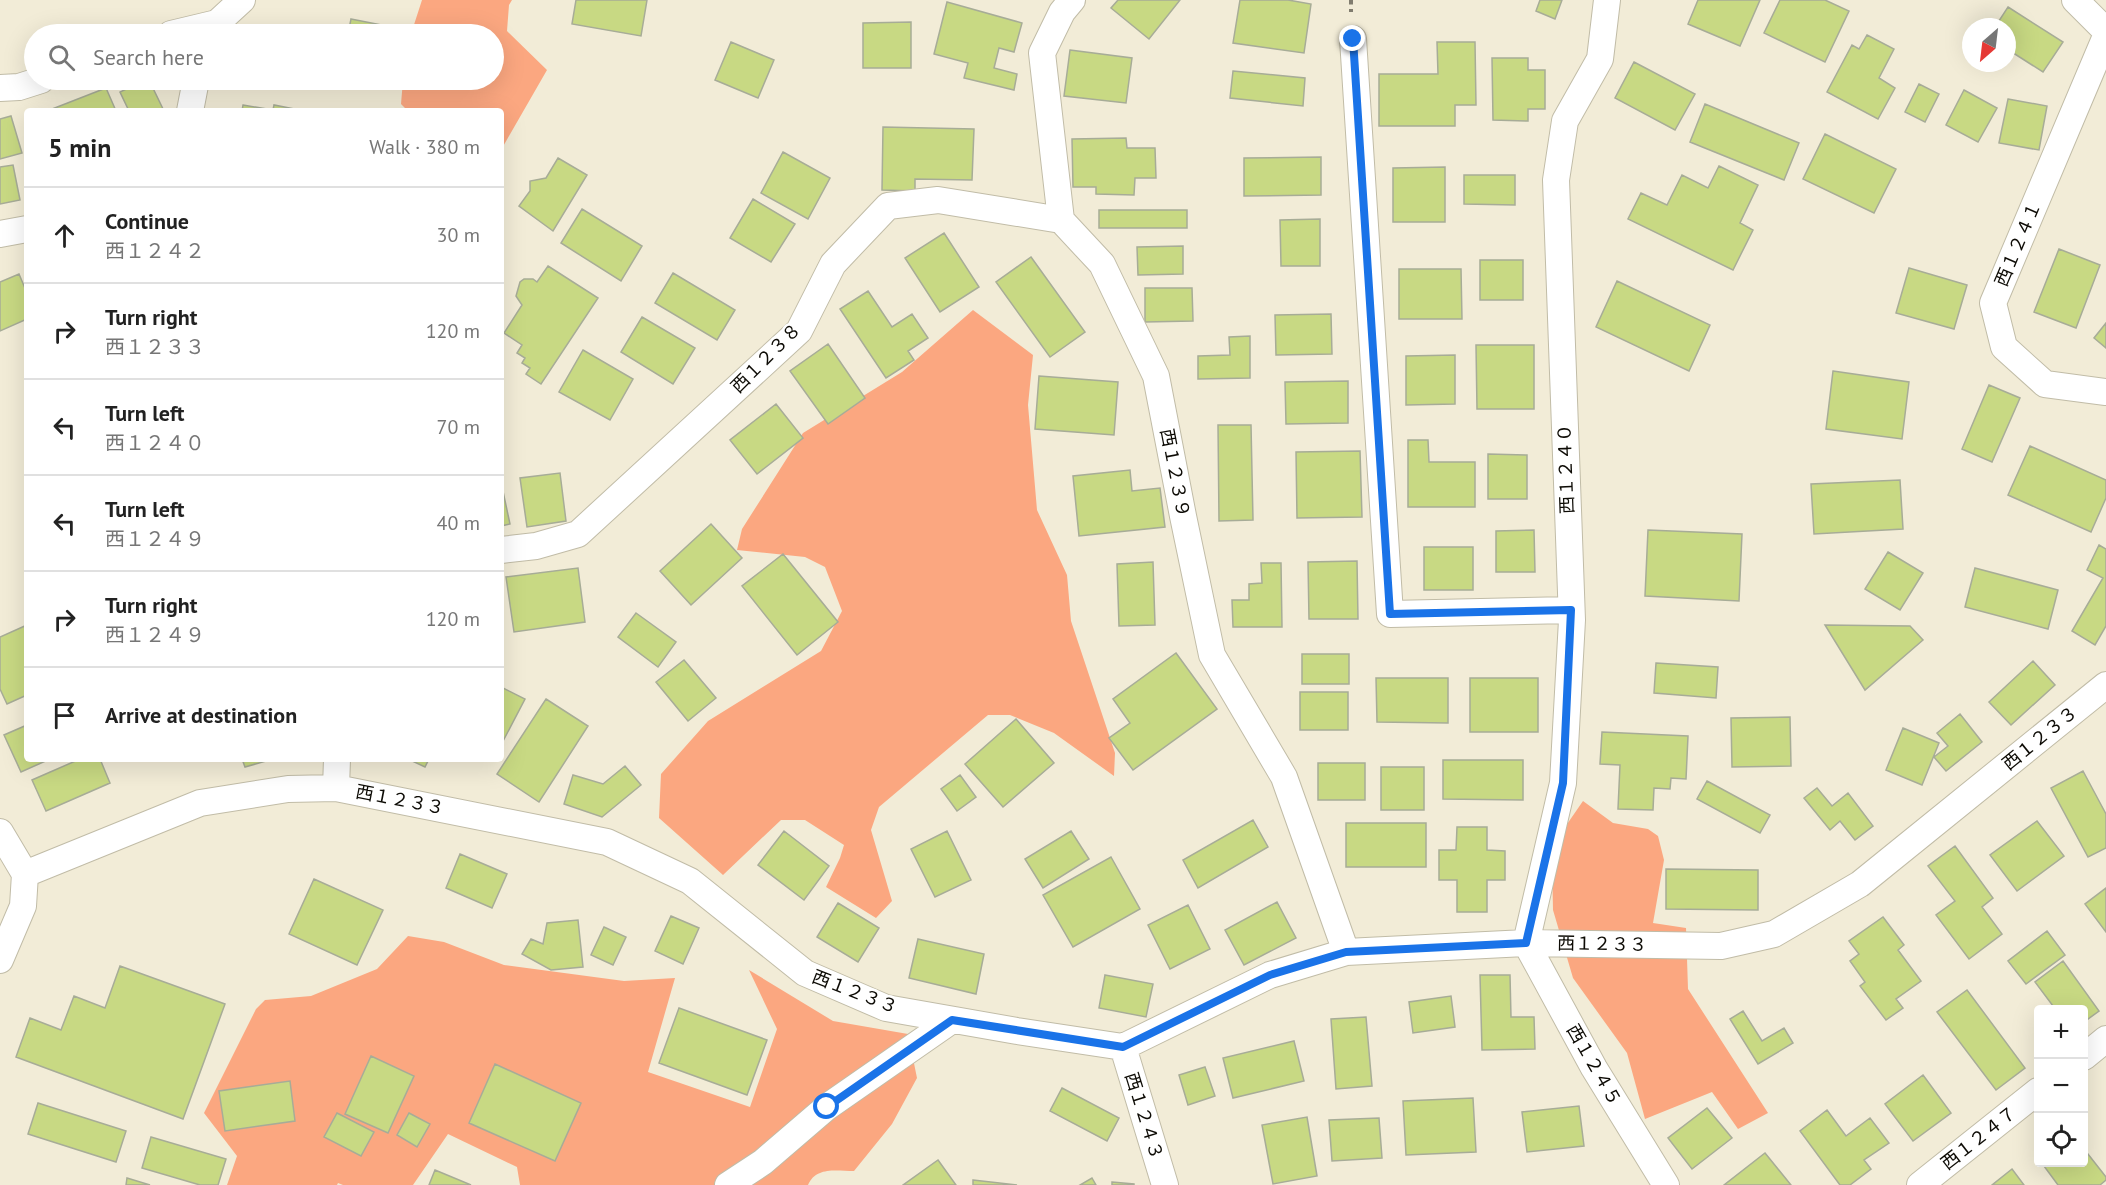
<!DOCTYPE html>
<meta charset="utf-8">
<style>
body{margin:0;font-family:"PT Sans","Noto Sans JP",sans-serif;background:#f6f6f6;color:#222}
.controls{position:absolute;right:18px;bottom:18px;display:grid;overflow:hidden;border-radius:6px;box-shadow:0 6px 24px #0002}
.controls button{width:54px;height:54px;display:grid;place-items:center;padding:0;border:0;border-bottom:2px solid #e0e0e0;background:#fff;color:#222;font:30px sans-serif}
.compass{position:absolute;left:1962px;top:18px;width:54px;height:54px;border-radius:50%;background:#fff;box-shadow:0 6px 24px #0002;rotate:208deg}
.stop{position:absolute;width:18px;height:18px;margin:-14px;border:4px solid #1a73e8;border-radius:50%;background:#fff}
.stop.end{background:#1a73e8;border-color:#fff;box-shadow:0 2px 6px #0008}
.list{margin:0;padding:0;list-style:none}
h2{display:flex;justify-content:space-between;align-items:center;height:78px;margin:0;padding:0 24px;font-size:26px}
h2 small{font-size:20px;font-weight:400;color:#767676}
.list li{display:grid;grid-template-columns:39px 1fr auto;gap:18px;align-items:center;box-sizing:border-box;height:96px;padding:0 24px;border-top:2px solid #e0e0e0}
.list b{display:block;font-size:22px;white-space:nowrap}
.list p{margin:0;font-size:20px;white-space:nowrap;color:#767676}
.list em{font-size:20px;font-style:normal;color:#767676}
.icon{flex:none;width:33px;height:33px;fill:none;stroke:currentColor;stroke-width:2;stroke-linecap:round;stroke-linejoin:round}
.map{position:relative;flex:none;width:2106px;height:1185px;overflow:hidden}
.search{position:absolute;background:#fff;box-shadow:0 6px 24px #0002;left:24px;top:24px;width:480px;height:66px;display:flex;align-items:center;gap:15px;box-sizing:border-box;padding:0 21px;border-radius:33px;color:#767676;font-size:22px}
.panel{position:absolute;background:#fff;box-shadow:0 6px 24px #0002;left:24px;top:108px;width:480px;height:654px;border-radius:6px}
.map>svg:first-child{display:block}
.forest{fill:#fba780}
.building{fill:#c8d983;stroke:#a7ac97;stroke-width:1.5}
.lines{fill:none;stroke-linecap:round;stroke-linejoin:round}
.street-casing{stroke:#c1bca7;stroke-width:28}
.path{stroke:#807c6e;stroke-width:4;stroke-dasharray:4.5 4.5;stroke-linecap:butt}
.street{stroke:#fff;stroke-width:26}
.route{stroke:#1a73e8;stroke-width:8}
.labels{text-anchor:middle;stroke-width:5;stroke-linejoin:round;paint-order:stroke}
.street-label{font-size:18px;fill:#0d0b05;stroke:#fff}
</style>
<div class="map">
<svg width="2106" height="1185" viewBox="0 0 2106 1185">
<rect width="100%" height="100%" fill="#f2ecd7"/>
<!-- forest -->
<path class="forest" d="M422,0H512L509,5L507,31L547,70L501,150V111H408L401,104L403,80H494V34H411Z
M973,310L1033,355L1028,405L1037,510L1067,575L1071,621L1115,753L1114,776L1054,733L1010,715H988L879,807L871,830L892,901L876,918L826,887L840,858L844,845L805,820H781L723,875L659,818L661,774L708,721L821,651L842,611L825,567L805,557L737,550L742,529L803,433L902,372Z
M1583,801L1613,823L1648,829L1658,836L1664,860L1653,923L1686,928L1688,989L1768,1113L1738,1129L1712,1092L1645,1119L1627,1053L1573,978L1553,910L1552,862L1563,830Z
M408,936L444,942L504,965L624,981L675,978L648,1072L750,1107L777,1029L749,970L833,1021L908,1034L917,1078L892,1124L854,1171C837,1171 816,1166 808,1185H520L517,1167L448,1134L413,1185H343L338,1183L337,1185H227L237,1156L204,1113L256,1009L265,1000L311,996L377,969Z"/>
<!-- building -->
<path class="building" d="M576,0H647L641,36L572,24Z
M1118,0H1180L1149,39L1111,8Z
M1240,0H1288L1311,4L1304,53L1233,43Z
M1540,0H1562L1555,19L1536,11Z
M1698,0H1760L1740,46L1688,24Z
M1780,0H1825L1849,11L1825,62L1764,33Z
M947,2L1022,23L1014,52L999,48L994,68L1017,74L1014,90L964,78L968,63L934,54Z
M2008,7L2063,42L2043,72L2007,49V27H1995Z
M351,19L382,25L380,34H348Z
M911,22V68H863V23Z
M275,26L309,34H273Z
M1867,35L1894,49L1879,78L1895,88L1878,119L1827,92L1852,45L1859,49Z
M731,42L774,60L758,98L715,80Z
M1437,42H1475L1476,105H1455V126H1379V74H1438Z
M1070,50L1132,58L1126,103L1064,96Z
M1492,58H1528V70H1545V109H1528V121L1493,120Z
M1634,62L1695,94L1675,130L1615,98Z
M1233,71L1305,78L1303,106L1230,98Z
M145,80H149L164,111H129L120,92Z
M1919,84L1939,94L1925,122L1905,112Z
M106,88L116,111H47Z
M1964,90L1997,108L1978,142L1946,125Z
M2008,99L2047,106L2039,150L1999,143Z
M1705,104L1799,143L1784,180L1690,142Z
M243,105L273,110L274,105L295,109V111H242Z
M11,116L22,153L0,159V119Z
M883,127L974,129L972,180L915,179V191L882,190Z
M1825,134L1896,169L1874,213L1803,179Z
M1126,138L1127,148H1155L1156,178H1135L1134,195L1096,194V187H1073L1072,139Z
M783,152L830,178L808,219L761,193Z
M1321,157V195L1244,196V158Z
M558,158L587,175L553,231L519,206L530,191V181L546,178Z
M13,165L20,200L0,204V167Z
M1719,166L1758,185L1740,223L1753,230L1733,270L1628,219L1641,193L1667,205L1682,175L1708,188Z
M1445,167V222H1393V168Z
M1464,175H1515V205L1464,204Z
M753,199L795,224L771,262L730,238Z
M582,209L642,246L621,281L561,243Z
M1099,210H1187V228H1099Z
M1320,219V266H1281L1280,220Z
M944,233L979,287L940,312L905,258Z
M1183,246V274L1138,275L1137,247Z
M2059,249L2100,265L2076,328L2034,312Z
M1031,257L1085,332L1050,357L996,282Z
M1480,260H1523V300H1480Z
M548,266L598,298L541,384L526,374L530,368L522,363L525,358L517,353L522,345L504,333L522,305L516,296L520,282L524,279H533L537,282Z
M1909,268L1967,285L1954,329L1896,313Z
M1399,269H1461L1462,319H1399Z
M673,273L735,310L717,340L655,303Z
M19,274L27,293V319L0,331V282Z
M1617,281L1710,325L1689,371L1596,327Z
M1145,288H1192L1193,321L1145,322Z
M868,291L892,327L912,314L928,338L908,351L914,360L886,378L840,309Z
M1331,314L1332,354L1276,355L1275,315Z
M642,317L695,348L673,384L621,352Z
M2106,323V348L2094,338Z
M1250,336V378L1198,379V356L1230,355L1229,337Z
M828,344L865,398L828,424L790,371Z
M1476,345H1534V409H1477Z
M583,350L633,379L610,420L559,392Z
M1455,355V404L1406,405V356Z
M1833,371L1909,382L1902,439L1826,429Z
M1039,376L1118,382L1114,435L1035,429Z
M1348,381V423L1286,424L1285,382Z
M1989,385L2020,398L1992,462L1962,449Z
M776,404L803,438L757,474L730,440Z
M1218,425H1251L1253,520L1219,521Z
M1408,440H1428L1429,462H1475V507H1408Z
M2030,446L2106,480V498L2091,532L2008,495Z
M1360,451L1362,517L1297,518L1296,452Z
M1488,454L1527,455V499H1488Z
M1130,470L1132,491L1160,488L1165,527L1079,536L1073,476Z
M560,473L566,521L527,527L520,478Z
M1900,480L1903,529L1814,534L1811,484Z
M501,482L510,524L501,526Z
M711,524L742,558L691,605L660,571Z
M1534,530L1535,572H1496V531Z
M1648,530L1742,534L1739,601L1645,596Z
M2099,545L2106,549V626L2095,645L2072,631L2103,578L2087,570Z
M1424,547H1473V590H1424Z
M1888,552L1923,573L1900,610L1865,589Z
M783,554L838,622L797,655L742,586Z
M1357,561L1358,619H1309L1308,562Z
M1153,562L1155,625L1119,626L1117,564Z
M1261,563H1281L1282,627H1233L1232,600H1249V584L1262,583Z
M578,568L585,622L514,632L506,577Z
M1975,568L2058,590L2048,629L1965,607Z
M636,613L676,642L658,667L618,637Z
M27,625V695L7,704L0,689V637Z
M1825,625L1910,626L1923,640L1865,690Z
M1176,653L1217,709L1133,770L1109,738L1130,723L1113,699Z
M1302,654H1349V684H1302Z
M684,660L716,698L688,721L656,682Z
M2033,661L2055,685L2011,725L1989,702Z
M1656,663L1718,667L1716,698L1654,693Z
M1376,678H1448V723L1377,722Z
M1470,678H1538V732H1470Z
M501,687L525,699L501,745Z
M1300,692H1348V730H1300Z
M546,699L588,726L539,802L497,774Z
M1960,714L1982,742L1946,771L1934,757L1948,746L1937,733Z
M1790,717L1791,766L1732,767L1731,718Z
M1016,719L1054,763L1003,807L965,764Z
M27,725V759H50L21,772L4,735Z
M1903,728L1939,743L1922,785L1886,770Z
M1602,732L1688,736L1686,779L1671,778L1670,789L1654,788L1653,810L1618,809L1620,765L1600,764Z
M80,759H100L110,783L46,811L32,780Z
M242,759H273L245,767Z
M408,759H429L425,767Z
M1443,760H1523V800L1443,799Z
M1318,763H1365V800H1318Z
M625,766L641,785L602,817L564,804L573,775L603,784Z
M1381,767H1424V810H1381Z
M2083,771L2106,814V848L2088,857L2051,788Z
M960,775L976,797L957,811L941,789Z
M1707,781L1770,815L1760,833L1697,799Z
M1817,788L1832,806L1848,793L1873,826L1855,840L1840,821L1830,830L1804,798Z
M1253,820L1268,847L1198,888L1183,860Z
M2037,821L2064,856L2017,891L1990,855Z
M1346,823H1426V867H1346Z
M1457,827H1487V850L1505,851V880H1487V912H1457V880H1439V850H1456Z
M784,831L829,866L804,900L758,865Z
M947,831L971,880L935,897L911,849Z
M1071,831L1089,859L1043,888L1025,859Z
M1955,846L1993,898L1982,907L2002,934L1969,959L1936,915L1955,901L1928,866Z
M460,854L507,874L492,908L446,888Z
M1111,857L1140,909L1073,947L1043,895Z
M1666,869L1758,870V910L1666,909Z
M314,879L383,910L357,965L289,934Z
M2106,888V932L2085,904Z
M1277,902L1296,938L1244,965L1225,930Z
M838,903L879,928L858,962L817,937Z
M1188,905L1210,949L1170,969L1148,925Z
M671,916L699,928L683,964L655,951Z
M1883,917L1904,945L1898,950L1921,981L1896,999L1903,1008L1886,1020L1860,986L1865,982L1850,961L1859,954L1849,941Z
M578,920L583,967L551,970L522,954L531,939L543,944L547,923Z
M604,927L626,937L613,965L591,955Z
M2047,931L2065,955L2026,984L2008,961Z
M918,939L984,954L976,994L909,978Z
M2063,961L2099,1011L2084,1022V1010H2056L2035,982Z
M120,966L225,1004L183,1119L16,1057L30,1018L61,1030L74,996L105,1008Z
M1105,975L1153,984L1146,1017L1099,1008Z
M1480,975H1510L1511,1017H1534L1535,1049L1482,1050Z
M1967,990L2025,1068L1996,1090L1937,1012Z
M1451,996L1455,1027L1413,1033L1409,1002Z
M679,1008L767,1040L747,1095L659,1063Z
M1743,1011L1762,1041L1784,1028L1793,1043L1758,1064L1730,1019Z
M1366,1017L1372,1086L1336,1089L1331,1019Z
M1294,1041L1304,1081L1233,1098L1223,1058Z
M371,1056L414,1076L388,1133L345,1114Z
M495,1064L581,1103L555,1161L469,1123Z
M1205,1067L1215,1096L1188,1105L1179,1075Z
M1923,1075L1951,1113L1913,1141L1885,1104Z
M290,1081L295,1121L225,1131L219,1091Z
M1062,1088L1119,1118L1107,1141L1050,1111Z
M1473,1098L1476,1152L1406,1155L1403,1101Z
M38,1103L126,1131L116,1162L28,1134Z
M1579,1106L1584,1146L1527,1152L1522,1112Z
M1707,1108L1732,1138L1692,1169L1668,1138Z
M1827,1110L1846,1136L1870,1118L1889,1143L1864,1160L1871,1169L1850,1185H1840L1800,1131Z
M337,1113L374,1132L361,1156L324,1137Z
M409,1113L430,1124L417,1147L397,1135Z
M1307,1117L1317,1176L1273,1184L1262,1125Z
M1379,1118L1382,1158L1332,1161L1329,1120Z
M151,1137L226,1159L218,1185H200L142,1168Z
M2084,1149L2106,1177V1180L2100,1185H2058L2041,1162H2084Z
M1765,1153L1791,1185H1724Z
M938,1160L956,1185H903Z
M2012,1169L2024,1185H1992Z
M435,1170L471,1185H429Z
M127,1178L150,1185H126Z
M1092,1178L1096,1185H1080Z
M973,1180L1017,1185H973Z
M1112,1182L1134,1184V1185H1112Z"/>
<g class="lines">
<!-- street casing -->
<g class="street-casing">
<path id="street" d="M1072,0L1062,12L1042,53L1061,220L1102,264L1156,376L1183,516L1212,655L1284,777L1346,952
M1607,0L1600,59L1565,121L1556,180L1572,620L1563,783L1526,943L1594,1068L1666,1185
M2075,0L2106,31
M171,34L217,23
M212,34L217,23L242,0
M2106,36L1993,303L2004,347L2045,384L2106,392
M1353,39L1390,614L1571,610
M0,88L19,87L41,80
M190,111L196,80
M0,234L27,229
M501,550L536,546L578,534L799,331L833,264L888,206L938,200L1061,220
M336,788L337,759
M0,832L25,874L23,906L0,960
M25,874L200,803L288,789L336,788L607,842L690,881L805,973L886,1008L1017,1031L1123,1047L1270,975L1346,952L1526,943L1721,946L1774,934L1860,884L2106,685
M1123,1047L1165,1185
M2084,1057L2106,1039
M728,1185L763,1162L827,1107L952,1020
M1920,1185L2038,1091"/>
</g>
<!-- path -->
<path class="path" d="M1351,0V12"/>
<!-- street -->
<use href="#street" class="street"/>
</g>
<g class="lines">
<!-- route -->
<path class="route" d="M827,1107L952,1020L1123,1047L1270,975L1346,952L1526,943L1563,783L1571,610L1390,614L1353,39"/>
</g>
<g class="labels">
<!-- street labels -->
<g class="street-label">
<text transform="translate(2018 244) rotate(-67)" y="6">西１２４１</text>
<text transform="translate(766 358) rotate(-45)" y="6">西１２３８</text>
<text transform="translate(1566 469) rotate(-92)" y="6">西１２４０</text>
<text transform="translate(1175 473) rotate(79)" y="6">西１２３９</text>
<text transform="translate(2040 738) rotate(-39)" y="6">西１２３３</text>
<text transform="translate(400 800) rotate(11)" y="6">西１２３３</text>
<text transform="translate(1602 944) rotate(1)" y="6">西１２３３</text>
<text transform="translate(855 992) rotate(21)" y="6">西１２３３</text>
<text transform="translate(1594 1065) rotate(60)" y="6">西１２４５</text>
<text transform="translate(1144 1116) rotate(73)" y="6">西１２４３</text>
<text transform="translate(1979 1138) rotate(-38)" y="6">西１２４７</text>
</g>
</g>
</svg>
<div class="controls">
<button>+</button>
<button>−</button>
<button><svg class="icon" aria-label="locate" viewBox="0 0 24 24"><circle cx="12" cy="12" r="6"/><path d="M12 2v4M12 18v4M2 12h4M18 12h4"/></svg></button>
</div>
<svg class="compass" viewBox="-18 -18 36 36"><path d="M0-13l5 13h-10z" fill="#e53935"/><path d="M0 13l5-13h-10z" fill="#767676"/></svg>
<div class="stop" style="left:827px;top:1107px"></div>
<div class="stop end" style="left:1353px;top:39px"></div>
<div class="search"><svg class="icon" aria-label="search" viewBox="0 0 24 24"><circle cx="10" cy="10" r="6"/><path d="M15 15l6 6"/></svg>Search here</div>
<section class="panel">
<h2>5 min<small>Walk · 380 m</small></h2>
<ul class="list">
<li><svg class="icon" aria-label="ahead" viewBox="0 0 24 24"><path d="M12 20V5M6 11l6-6 6 6"/></svg><div><b>Continue</b><p>西１２４２</p></div><em>30 m</em></li>
<li><svg class="icon" aria-label="right" viewBox="0 0 24 24"><path d="M7 20v-9h11M14 6l5 5-5 5"/></svg><div><b>Turn right</b><p>西１２３３</p></div><em>120 m</em></li>
<li><svg class="icon" aria-label="left" viewBox="0 0 24 24"><path d="M17 20v-9H6M10 6l-5 5 5 5"/></svg><div><b>Turn left</b><p>西１２４０</p></div><em>70 m</em></li>
<li><svg class="icon" aria-label="left" viewBox="0 0 24 24"><path d="M17 20v-9H6M10 6l-5 5 5 5"/></svg><div><b>Turn left</b><p>西１２４９</p></div><em>40 m</em></li>
<li><svg class="icon" aria-label="right" viewBox="0 0 24 24"><path d="M7 20v-9h11M14 6l5 5-5 5"/></svg><div><b>Turn right</b><p>西１２４９</p></div><em>120 m</em></li>
<li><svg class="icon" aria-label="arrive" viewBox="0 0 24 24"><path d="M6 21V4h12l-3 4 3 4H6"/></svg><div><b>Arrive at destination</b></div></li>
</ul>
</section>
</div>
